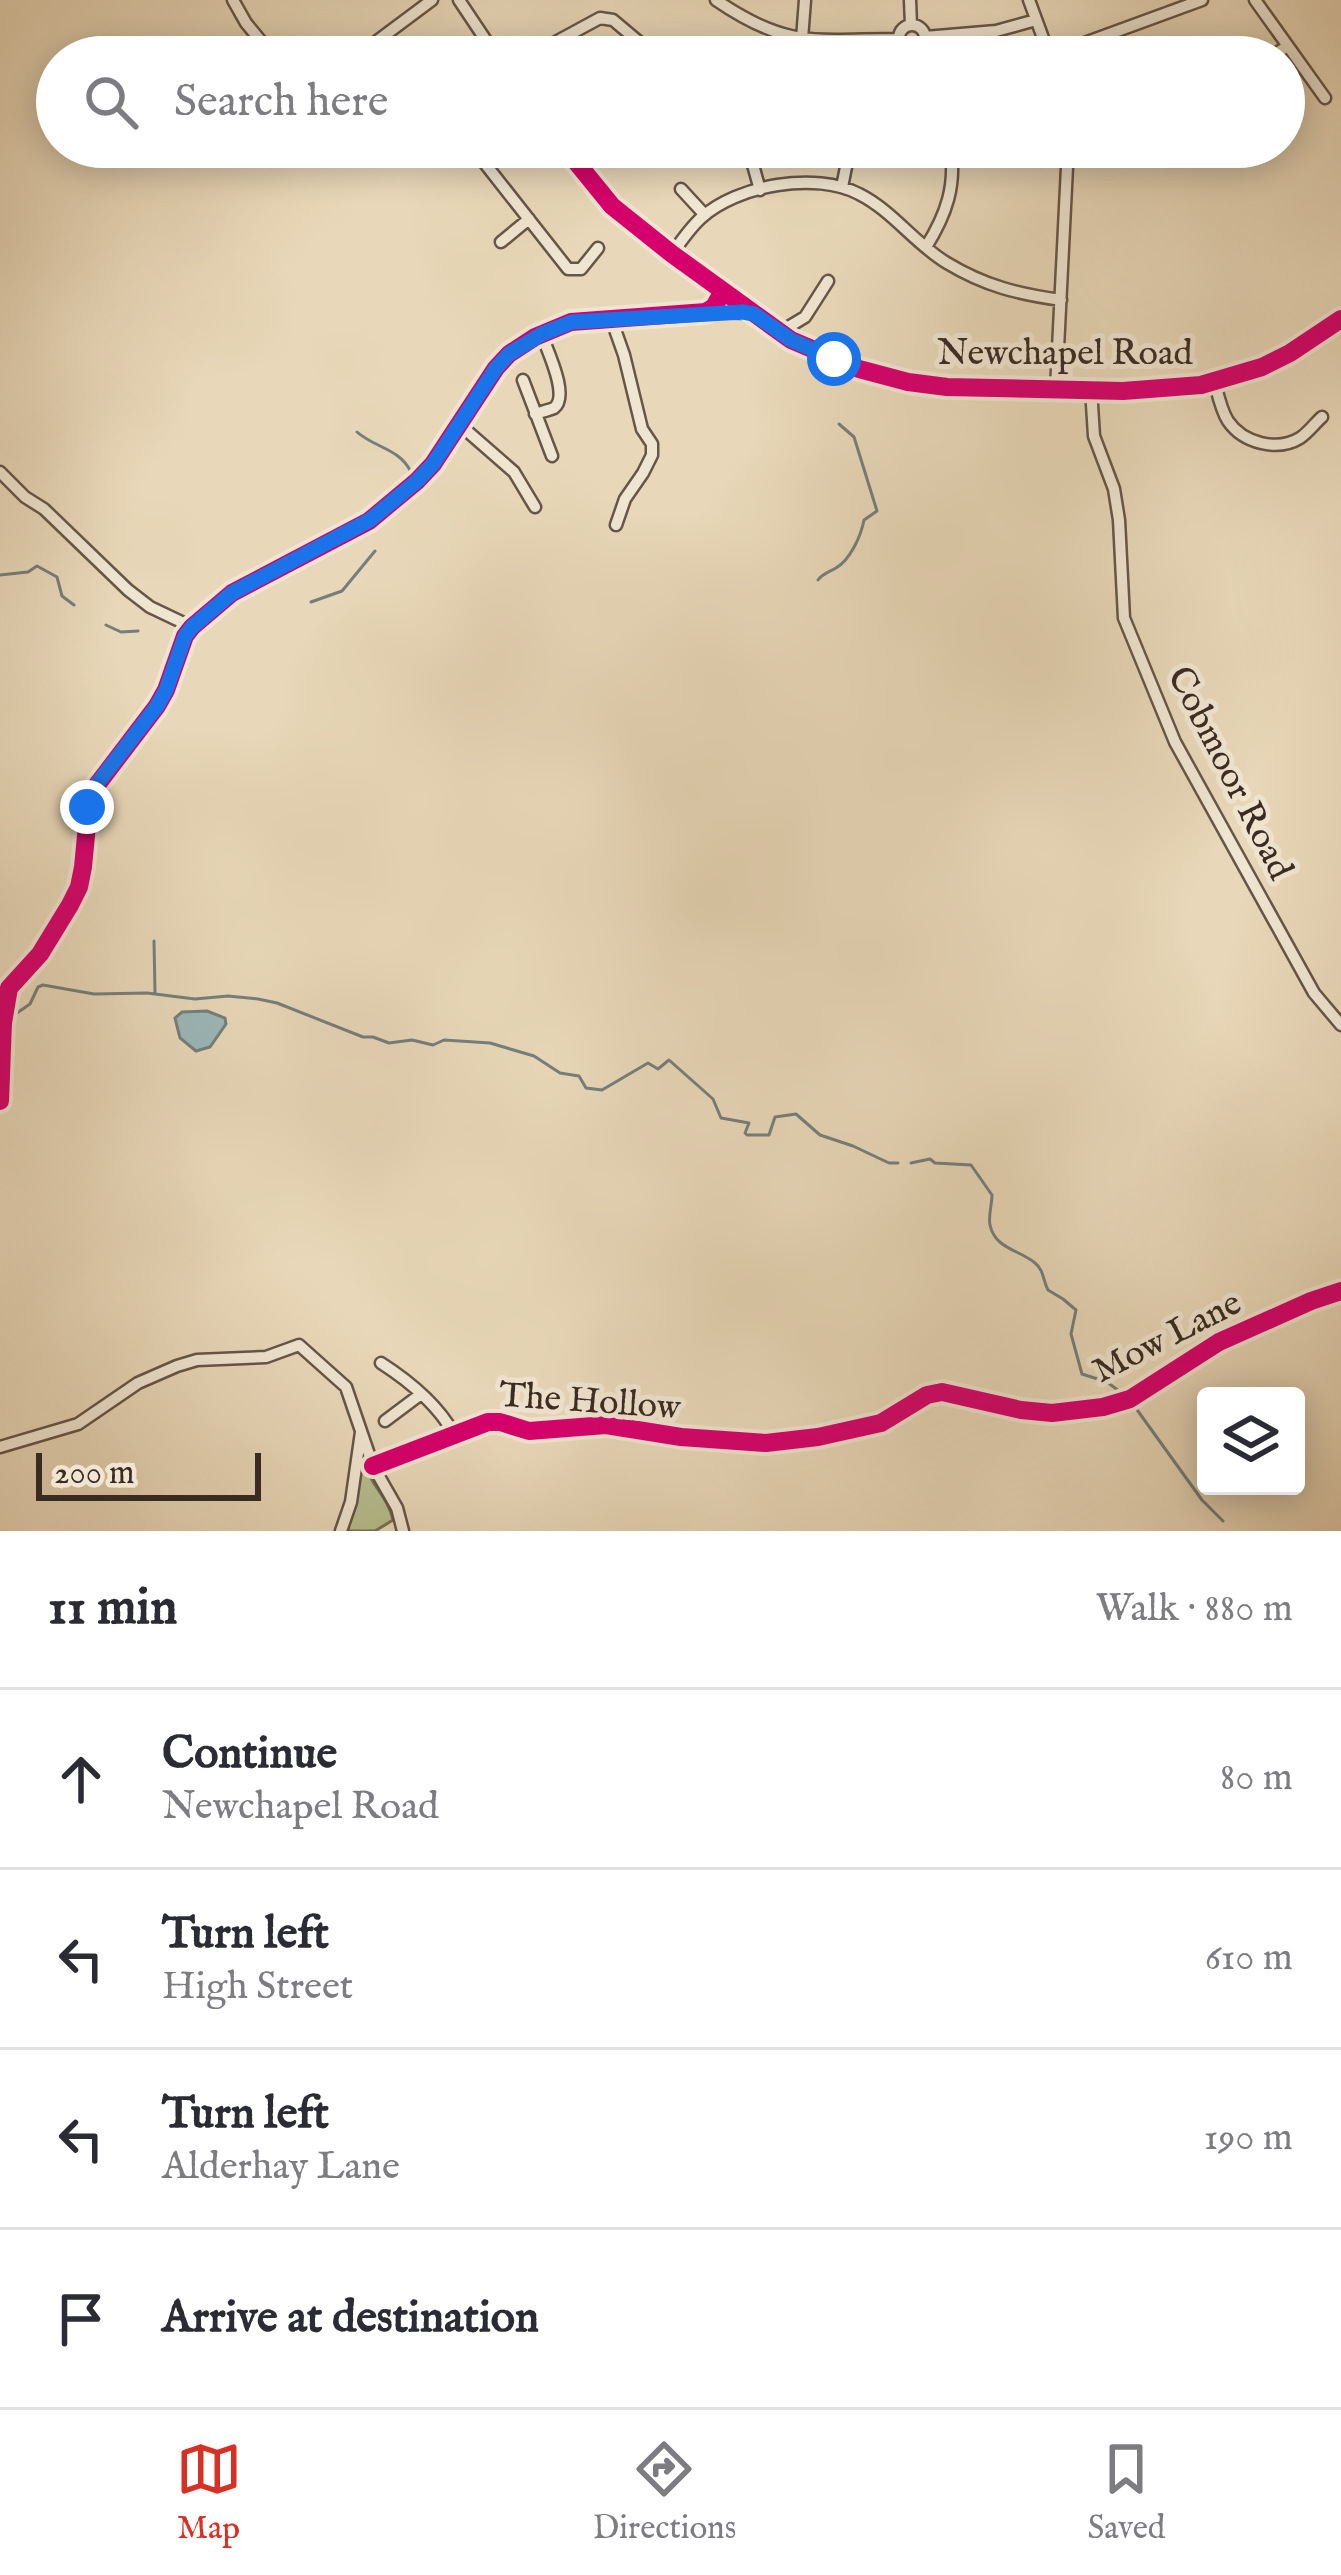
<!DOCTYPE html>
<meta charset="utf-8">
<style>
body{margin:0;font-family:"IM FELL English",serif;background:#f7f7f7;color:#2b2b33}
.controls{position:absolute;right:36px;bottom:36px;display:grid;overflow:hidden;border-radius:12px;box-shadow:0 6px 30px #0003}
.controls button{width:108px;height:108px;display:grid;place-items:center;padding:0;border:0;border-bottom:3px solid #e1e1e2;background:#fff;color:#2b2b33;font:60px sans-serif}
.scale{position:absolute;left:36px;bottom:30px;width:225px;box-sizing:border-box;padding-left:12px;border:6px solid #3a2b22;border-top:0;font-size:33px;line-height:42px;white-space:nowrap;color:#3a2b22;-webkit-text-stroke:9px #f0e5d1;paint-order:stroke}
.stop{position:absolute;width:36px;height:36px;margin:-27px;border:9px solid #1a73e8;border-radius:50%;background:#fff}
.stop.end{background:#1a73e8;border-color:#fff;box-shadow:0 3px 12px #0008}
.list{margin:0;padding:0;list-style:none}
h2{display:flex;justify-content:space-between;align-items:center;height:156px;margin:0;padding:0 48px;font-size:51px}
h2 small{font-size:39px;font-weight:400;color:#7c7c81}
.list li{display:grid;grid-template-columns:78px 1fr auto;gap:36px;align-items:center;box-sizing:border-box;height:180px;padding:0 48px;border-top:3px solid #e1e1e2}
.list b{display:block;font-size:45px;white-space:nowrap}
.list p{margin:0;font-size:39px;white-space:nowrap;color:#7c7c81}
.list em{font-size:39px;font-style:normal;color:#7c7c81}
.icon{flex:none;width:66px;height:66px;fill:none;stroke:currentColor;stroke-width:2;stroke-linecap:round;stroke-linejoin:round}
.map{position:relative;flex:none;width:1341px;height:1531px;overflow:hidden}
.search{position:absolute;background:#fff;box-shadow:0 6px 30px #0003;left:36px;right:36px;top:36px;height:132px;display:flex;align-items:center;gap:30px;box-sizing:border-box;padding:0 42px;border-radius:66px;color:#7c7c81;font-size:45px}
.sheet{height:876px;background:#fff}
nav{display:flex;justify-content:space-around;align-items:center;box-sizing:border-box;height:168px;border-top:3px solid #e1e1e2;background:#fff;font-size:33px;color:#7c7c81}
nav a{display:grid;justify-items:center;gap:6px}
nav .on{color:#d93025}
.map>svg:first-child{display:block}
.green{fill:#b6be8f;stroke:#787458;stroke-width:3}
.water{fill:#9bb7b9;stroke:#747f7d;stroke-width:3}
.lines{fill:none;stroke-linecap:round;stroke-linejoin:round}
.stream{stroke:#747f7d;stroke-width:3}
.minor-casing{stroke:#665648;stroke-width:15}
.minor{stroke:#f0e5d1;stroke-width:10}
.cycleway-casing{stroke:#f0e5d1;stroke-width:26}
.cycleway{stroke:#d6006c;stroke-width:18}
.route{stroke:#1a73e8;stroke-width:15}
.labels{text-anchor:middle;stroke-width:10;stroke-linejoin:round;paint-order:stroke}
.street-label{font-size:36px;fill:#3a2b22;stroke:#f0e5d1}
</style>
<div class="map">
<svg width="1341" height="1531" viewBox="0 0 1341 1531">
<rect width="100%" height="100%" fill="#e8d7b8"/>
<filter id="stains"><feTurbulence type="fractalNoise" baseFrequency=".00167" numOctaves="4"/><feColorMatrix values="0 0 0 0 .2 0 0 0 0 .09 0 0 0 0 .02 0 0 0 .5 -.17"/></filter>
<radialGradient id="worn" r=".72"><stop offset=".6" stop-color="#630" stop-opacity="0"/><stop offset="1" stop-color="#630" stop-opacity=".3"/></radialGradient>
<!-- green -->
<path class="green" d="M361,1445C363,1451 363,1458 365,1464C371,1486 388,1497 393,1520L375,1531H344Z"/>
<!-- water -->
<path class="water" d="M207,1011L225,1018L226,1024L210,1047L196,1051L180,1038L175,1018L182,1012Z"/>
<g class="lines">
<!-- stream -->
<path class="stream" d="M357,432C375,448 399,448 411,472
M0,575L28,572L37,566L57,577L62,596L74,605
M818,580C822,574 829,572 836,568C850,560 861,536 864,520L877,511L854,437L839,424
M311,602L342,591L375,551
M106,625L121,632L138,631
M154,941L155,993
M14,1015L30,1004L38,987L43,985L94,994L147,993L195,999L228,996L258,999L277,1003L363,1037H373L389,1043L412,1040L433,1045L444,1040L490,1043L534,1056L560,1073L579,1076L586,1088L602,1090L648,1063L658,1069L669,1060L713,1099L721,1118L749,1123L745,1133L747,1135H769L775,1117L796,1114L820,1135L853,1146L889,1163H898
M911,1163L930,1159L935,1163L971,1165L992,1195C992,1205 988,1216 990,1225C995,1249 1020,1250 1035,1263C1044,1270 1043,1281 1048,1290L1063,1299L1076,1310L1071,1334L1082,1374L1107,1382L1123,1394
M1130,1405L1135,1407L1202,1500L1223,1521"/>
<!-- minor casing -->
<g class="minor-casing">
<path id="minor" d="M233,0L246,23L274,57
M459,0L497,57
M716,0C789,50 817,39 899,39
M910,0L911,25
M1029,0L1050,57
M1255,0L1325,98
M899 38a13 13 0 1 1 26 0a13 13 0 1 1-26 0Z
M925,37L996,31L1036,20
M802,39L805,0
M361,53L432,0
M1049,56L1202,0
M528,57L600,18L613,20L657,57
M1270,57L1288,46
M472,147L568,269H581L598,248
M564,147L612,206L672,254L791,340L859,369L908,382L947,387L1123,391L1201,385L1262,367L1290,353L1341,319
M651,147L658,159
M748,147L760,190
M573,159L590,147
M842,187L850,147
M681,189L704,214
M501,242L529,219
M926,247C946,215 957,185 950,147
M672,254C681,241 690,228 701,218C737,185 816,171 859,194C893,211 915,244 947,263C985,286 1018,294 1061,300
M710,312L751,313
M612,321L624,355L642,429L652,444V455L643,473L625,499L616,525
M780,332L805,317L828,281
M523,380L552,456
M1215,383C1218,395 1221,410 1228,421C1243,443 1277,452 1300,438C1308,433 1315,423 1322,417
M1056,389L1068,147
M1091,389L1094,436L1114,489L1119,520L1124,618L1175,742L1314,993L1341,1025
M535,414C538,413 552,409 554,408C570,396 547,350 541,333
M459,424L514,472L535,507
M0,472L25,497L44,509L128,590L150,607L192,627
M0,1101L3,1023L9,988L40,954L70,905L79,887L83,867L90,794L157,706L166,690L185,636L192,627L232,593L369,521L417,481L433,464L496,368L509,354L535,337L571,322L706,312L714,307L723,291
M381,1363C409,1381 438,1405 454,1434
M385,1421L421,1394
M0,1447L78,1424L138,1383L177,1366L197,1360L266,1357L299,1345L346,1387L373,1466L397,1508L403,1531
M373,1466L488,1422H500L529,1431L606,1425L681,1437L766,1443L818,1437L881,1423L927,1395L942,1392L1021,1410L1052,1413L1103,1407L1130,1399L1219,1342L1311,1301L1341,1291
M341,1531L351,1502L361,1432"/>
</g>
<!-- minor -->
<use href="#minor" class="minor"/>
<!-- cycleway casing -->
<g class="cycleway-casing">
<path id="cycleway" d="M564,147L612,206L672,254L791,340L859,369L908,382L947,387L1123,391L1201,385L1262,367L1290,353L1341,319
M0,1101L3,1023L9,988L40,954L70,905L79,887L83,867L90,794L157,706L166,690L185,636L192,627L232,593L369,521L417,481L433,464L496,368L509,354L535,337L571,322L706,312L714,307L723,291
M373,1466L488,1422H500L529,1431L606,1425L681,1437L766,1443L818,1437L881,1423L927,1395L942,1392L1021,1410L1052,1413L1103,1407L1130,1399L1219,1342L1311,1301L1341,1291"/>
</g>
<!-- cycleway -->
<use href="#cycleway" class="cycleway"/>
</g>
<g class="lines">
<!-- route -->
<path class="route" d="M87,807L90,794L97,784L157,706L166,690L185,636L192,627L232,593L370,520L417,481L433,464L496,368L509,354L542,334L572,322L743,312L754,314L791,340L834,359"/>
</g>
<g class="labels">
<!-- street labels -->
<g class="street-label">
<text x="1065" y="364">Newchapel Road</text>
<text transform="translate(1232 772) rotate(63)" y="13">Cobmoor Road</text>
<text transform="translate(1166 1335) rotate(-27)" y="13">Mow Lane</text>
<text transform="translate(590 1399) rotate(4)" y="13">The Hollow</text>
</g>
</g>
<rect width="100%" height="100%" filter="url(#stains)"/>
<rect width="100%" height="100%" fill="url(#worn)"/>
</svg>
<div class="controls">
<button><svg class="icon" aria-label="layers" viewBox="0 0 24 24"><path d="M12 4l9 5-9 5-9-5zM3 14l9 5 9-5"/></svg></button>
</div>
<div class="scale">200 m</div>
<div class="stop" style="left:834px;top:359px"></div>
<div class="stop end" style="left:87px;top:807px"></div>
<div class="search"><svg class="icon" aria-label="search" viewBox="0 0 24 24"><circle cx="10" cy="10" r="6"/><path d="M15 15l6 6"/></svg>Search here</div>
</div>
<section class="sheet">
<h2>11 min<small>Walk · 880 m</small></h2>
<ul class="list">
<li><svg class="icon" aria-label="ahead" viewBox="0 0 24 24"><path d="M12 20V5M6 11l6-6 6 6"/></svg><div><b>Continue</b><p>Newchapel Road</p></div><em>80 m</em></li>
<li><svg class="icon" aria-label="left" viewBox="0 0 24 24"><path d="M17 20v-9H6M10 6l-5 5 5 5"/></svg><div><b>Turn left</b><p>High Street</p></div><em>610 m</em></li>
<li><svg class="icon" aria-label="left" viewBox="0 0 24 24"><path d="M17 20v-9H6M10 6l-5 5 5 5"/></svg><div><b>Turn left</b><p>Alderhay Lane</p></div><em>190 m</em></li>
<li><svg class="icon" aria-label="arrive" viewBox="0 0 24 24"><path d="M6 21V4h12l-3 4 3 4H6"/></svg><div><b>Arrive at destination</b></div></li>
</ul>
</section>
<nav>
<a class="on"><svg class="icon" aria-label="map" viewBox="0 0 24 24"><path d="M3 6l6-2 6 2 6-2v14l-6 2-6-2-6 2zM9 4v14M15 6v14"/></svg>Map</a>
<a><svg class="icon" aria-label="directions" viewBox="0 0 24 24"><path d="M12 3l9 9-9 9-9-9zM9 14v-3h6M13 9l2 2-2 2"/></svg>Directions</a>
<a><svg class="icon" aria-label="saved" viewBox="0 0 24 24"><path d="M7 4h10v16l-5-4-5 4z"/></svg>Saved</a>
</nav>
